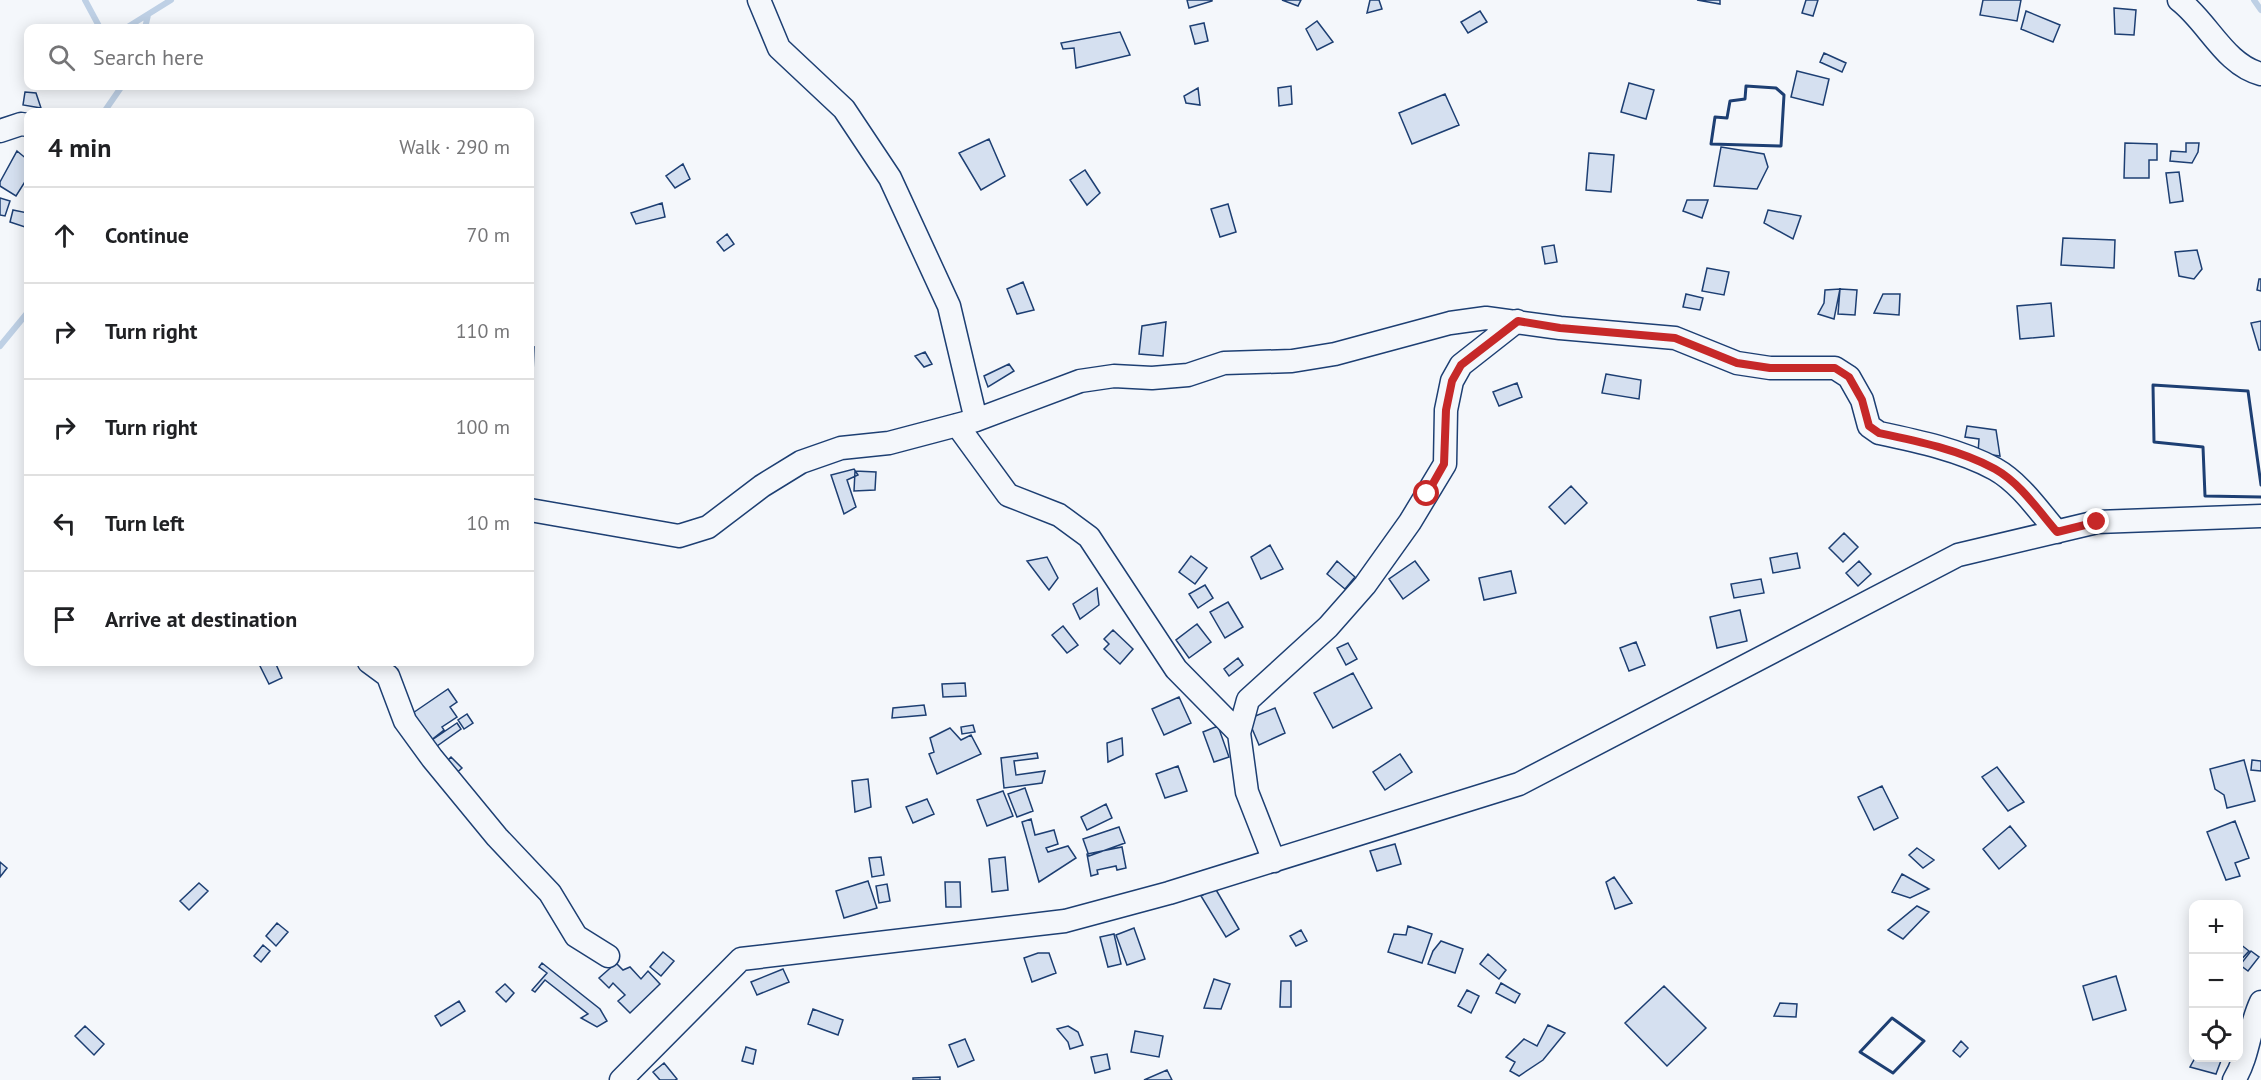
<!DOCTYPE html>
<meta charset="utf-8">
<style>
body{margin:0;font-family:"PT Sans",sans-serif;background:#f2f2f2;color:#202124}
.controls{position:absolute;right:18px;bottom:18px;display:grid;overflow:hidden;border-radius:12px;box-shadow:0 3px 15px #0003}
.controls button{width:54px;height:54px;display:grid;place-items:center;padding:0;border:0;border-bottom:2px solid #e0e0e0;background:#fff;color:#202124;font:30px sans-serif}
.stop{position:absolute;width:18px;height:18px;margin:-14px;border:4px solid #c62828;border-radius:50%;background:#fff}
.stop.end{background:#c62828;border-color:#fff;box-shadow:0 2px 6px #0008}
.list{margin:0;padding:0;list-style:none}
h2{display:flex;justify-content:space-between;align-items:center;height:78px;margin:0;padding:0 24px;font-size:26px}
h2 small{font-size:20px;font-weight:400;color:#757577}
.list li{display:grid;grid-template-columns:39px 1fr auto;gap:18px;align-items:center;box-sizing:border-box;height:96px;padding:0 24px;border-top:2px solid #e0e0e0}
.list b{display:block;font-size:22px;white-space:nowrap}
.list em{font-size:20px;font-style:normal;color:#757577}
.icon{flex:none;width:33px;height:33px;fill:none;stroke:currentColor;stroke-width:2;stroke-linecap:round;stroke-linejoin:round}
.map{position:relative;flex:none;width:2261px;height:1080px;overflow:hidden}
.search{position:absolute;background:#fff;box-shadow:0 3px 15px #0003;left:24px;top:24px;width:510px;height:66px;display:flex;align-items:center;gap:15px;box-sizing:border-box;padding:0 21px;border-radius:12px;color:#757577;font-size:22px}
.panel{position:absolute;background:#fff;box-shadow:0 3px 15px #0003;left:24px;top:108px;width:510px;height:558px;border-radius:12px}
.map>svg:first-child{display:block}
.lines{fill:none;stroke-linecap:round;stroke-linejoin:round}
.stream{stroke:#bed0e5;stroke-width:6}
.building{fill:#d5e0f0;stroke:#1d3f73;stroke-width:1.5}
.minor-casing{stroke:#1d3f73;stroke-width:25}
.minor{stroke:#f4f7fb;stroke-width:22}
.wall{stroke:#1d3f73;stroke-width:3}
.route{stroke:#c62828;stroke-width:8}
</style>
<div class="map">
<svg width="2261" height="1080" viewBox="0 0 2261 1080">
<rect width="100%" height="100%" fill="#f4f7fb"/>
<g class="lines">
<!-- stream -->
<path class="stream" d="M85,0L100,28
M2254,0L2261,10
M126,28L171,0
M145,28L148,15
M104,112L122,86
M0,346L28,312"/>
</g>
<!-- building -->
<path class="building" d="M1187,0H1212V1L1189,8Z
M1282,0H1301L1298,6Z
M1370,0H1379L1382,9L1367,13Z
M1697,0H1720V4Z
M1806,0H1818L1813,16L1802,13Z
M1983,0H2021L2017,21L1980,15Z
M2114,8L2136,10L2134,35L2115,34Z
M1480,11L1487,22L1468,33L1461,22Z
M2026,11L2060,25L2053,42L2021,29Z
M1317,21L1333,42L1317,50L1306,29Z
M1204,23L1208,41L1195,44L1190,26Z
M1120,32L1130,55L1076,68L1074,48L1063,49L1061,43Z
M1824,53L1846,63L1842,72L1820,62Z
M1797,71L1829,79L1823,105L1791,97Z
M1629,83L1654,90L1646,119L1621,112Z
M1291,86L1292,104L1279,106L1278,88Z
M1198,88L1200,105L1186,103L1184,96Z
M25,92L36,93L41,108L23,105Z
M1445,94L1459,125L1412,144L1399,113Z
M989,139L1005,176L981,190L959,153Z
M2125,143L2157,144V160H2149V178H2124Z
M2186,143H2199L2198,152L2192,163L2170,161L2171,151L2186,152Z
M1721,147L1764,154L1768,167L1757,189L1714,186Z
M17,151L28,160V177L16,196L0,186V182Z
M1589,153L1614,155L1611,192L1586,190Z
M683,164L690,179L675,188L666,176Z
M1085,170L1100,193L1087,205L1070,180Z
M2179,172L2183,201L2170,203L2166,173Z
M0,198L10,201L5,216L0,215Z
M1687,200H1708L1702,218L1683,211Z
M662,203L665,217L636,224L631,213Z
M1228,204L1236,232L1220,237L1211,209Z
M13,210L28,213V228L10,222Z
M1768,210L1801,216L1793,239L1764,223Z
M727,234L734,244L724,251L717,242Z
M2063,238L2115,240L2114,268L2061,265Z
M1554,245L1557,262L1545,264L1542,247Z
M2197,250L2202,269L2194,279L2179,276L2175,252Z
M1707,268L1729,272L1724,295L1702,291Z
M2259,279H2261V291L2257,290Z
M1023,282L1034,310L1017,314L1007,289Z
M1840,289L1834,319L1818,314L1824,303L1825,290Z
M1840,289L1857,290L1855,315L1838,314Z
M1686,294L1703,298L1700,310L1683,307Z
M1883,294H1900L1899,315L1874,313Z
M2051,303L2054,336L2020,339L2017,306Z
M2261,321V350H2259L2251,323Z
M1166,322L1163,356L1139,354L1142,326Z
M534,347L533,375L530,374V348Z
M925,352L932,364L924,367L915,356Z
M1009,364L1014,371L988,387L984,376Z
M1606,374L1641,380L1639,399L1602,393Z
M1517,383L1522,397L1499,406L1493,392Z
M1967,426L1996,430L2000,456L1978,453L1979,439L1965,437Z
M854,469L858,475L847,480L856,507L844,514L831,475Z
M855,471L876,472L875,490L854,491Z
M1571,486L1587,503L1565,524L1549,507Z
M1844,533L1858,547L1843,562L1829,548Z
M1270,545L1283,569L1261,579L1251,557Z
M1797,553L1800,568L1773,573L1770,558Z
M1191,556L1207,568L1195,584L1179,572Z
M1047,557L1058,578L1049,590L1027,561Z
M1337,561L1355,577L1345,589L1327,574Z
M1415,561L1429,580L1403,599L1389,579Z
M1859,561L1871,574L1858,586L1846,573Z
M1511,571L1516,593L1484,600L1479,578Z
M1761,579L1764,593L1734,598L1731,584Z
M1205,585L1213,598L1198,608L1189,594Z
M1097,588L1099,605L1080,619L1073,604Z
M1228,602L1243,627L1225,638L1210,612Z
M1740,610L1747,641L1717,648L1710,617Z
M1197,624L1211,642L1189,658L1176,640Z
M1063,626L1078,645L1067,653L1052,635Z
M1113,630L1133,649L1120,664L1104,649L1109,644L1104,639Z
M1636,642L1645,665L1629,671L1620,648Z
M1348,643L1357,659L1346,665L1337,648Z
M1238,658L1243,665L1229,676L1224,669Z
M258,662H275L282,678L269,684Z
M1353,673L1372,708L1333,728L1314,693Z
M965,683L966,696L943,697L942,684Z
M448,689L457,702L450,707L457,717L442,727L444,730L430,741L407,717Z
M1179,697L1191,723L1164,735L1152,709Z
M924,705L926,715L892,718L893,708Z
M1275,708L1285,733L1259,745L1248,719Z
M467,714L473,723L464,729L458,720Z
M457,723L461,729L437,746L432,740Z
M973,725L975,732L962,734L961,727Z
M1218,726L1229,757L1214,762L1203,732Z
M950,728L961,740L971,735L981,754L937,774L929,754L934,752L930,738Z
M1122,738L1123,755L1108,762L1107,743Z
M1037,753L1038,758L1014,761L1016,775L1045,771L1042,783L1004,788L1001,758Z
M1400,754L1412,772L1385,790L1373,772Z
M451,757L462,768L451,778L441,767Z
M2244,760L2255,801L2227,808L2224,795L2215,789L2210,769Z
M2252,760L2261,761V771L2251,770Z
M1178,766L1187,791L1165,798L1156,774Z
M1997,767L2024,802L2008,811L1982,777Z
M868,779L871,807L855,812L852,781Z
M1882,786L1898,818L1874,830L1858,797Z
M1025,788L1033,811L1017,817L1008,794Z
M1003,791L1013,816L987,826L977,800Z
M927,799L934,814L913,823L906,807Z
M1106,804L1112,818L1087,830L1081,817Z
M1031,819L1035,835L1054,830L1058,844L1046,848L1048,852L1068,846L1076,858L1039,882L1022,822Z
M2235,821L2249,858L2235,863L2240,876L2226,880L2207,832Z
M2010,826L2026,846L1999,869L1983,849Z
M1119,827L1125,843L1089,856L1083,839Z
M1395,844L1401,864L1377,871L1370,851Z
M1122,847L1126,868L1117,870L1116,866L1097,870L1098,874L1091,876L1087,854Z
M1917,848L1934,860L1923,868L1909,855Z
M881,857L884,875L872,877L869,858Z
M1005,857L1008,890L992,892L989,859Z
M0,862L7,868L0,877Z
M1902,874L1929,889L1910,898L1892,892Z
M1614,877L1632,903L1615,909L1606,882Z
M868,881L877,908L844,918L836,891Z
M945,882H960L961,907H946Z
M199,883L208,891L189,910L180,901Z
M887,884L890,901L879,903L876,886Z
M1215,888L1239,929L1226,937L1201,896Z
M1917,906L1929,912L1903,939L1888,930Z
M277,923L288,932L276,946L266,936Z
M1408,926L1432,934L1422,963L1388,952L1394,934L1406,935Z
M1134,928L1145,959L1127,965L1116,935Z
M1301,930L1307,941L1296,946L1290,936Z
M1114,934L1121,964L1108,967L1100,937Z
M1441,941L1463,949L1455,973L1428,964L1433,951Z
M2240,944L2249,951L2238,963V946Z
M263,945L270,951L261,962L254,956Z
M2251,951L2259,957L2248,971L2240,965Z
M663,952L674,961L661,976L650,967Z
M1038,953H1049L1056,973L1032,982L1024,958Z
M1488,954L1506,970L1499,979L1480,964Z
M542,963L600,1009L607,1021L597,1027L581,1018L588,1014L545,980L535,992L532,990L547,973L539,967Z
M616,963L623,970L630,967L641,979L648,971L660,984L630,1013L618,1001L625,995L613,983L609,988L599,978Z
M783,969L789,982L757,995L751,982Z
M2116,976L2126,1010L2093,1020L2083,986Z
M1214,979L1230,984L1221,1009L1204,1008Z
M1281,981H1291V1007H1280Z
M1501,983L1520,994L1515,1003L1496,993Z
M505,984L514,993L506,1002L496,992Z
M1664,986L1706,1028L1667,1066L1625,1023Z
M1467,990L1479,996L1471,1013L1458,1006Z
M459,1001L465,1011L441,1026L435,1016Z
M1780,1003L1797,1004L1796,1017L1774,1016Z
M813,1009L843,1020L838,1035L808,1024Z
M1548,1025L1565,1033L1543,1060L1519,1076L1510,1071L1515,1062L1506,1057L1524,1039L1537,1046Z
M85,1026L104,1044L94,1055L75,1036Z
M1068,1026L1078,1032L1083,1045L1070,1049L1068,1042L1057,1029Z
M1135,1031L1163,1036L1159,1057L1131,1052Z
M965,1039L974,1060L958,1067L949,1045Z
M1961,1041L1968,1048L1960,1057L1953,1051Z
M746,1047L756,1050L753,1064L742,1061Z
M1107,1054L1110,1069L1095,1073L1091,1057Z
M2195,1058H2222L2216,1074L2190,1067Z
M664,1063L677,1079L675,1080H660L653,1072Z
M1167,1070L1172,1080H1144Z
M940,1077V1080H913V1078Z"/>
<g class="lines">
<!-- minor casing -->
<g class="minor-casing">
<path id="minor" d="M759,0L779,48L844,109L890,178L949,306L976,420
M2179,0C2208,22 2225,65 2261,74
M0,131L21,124L28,125
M957,425L1008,495L1059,515L1089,537L1176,669L1239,733L1247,792L1274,861
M530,510L679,536L708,527L762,486L801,462L841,448L889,443L976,420L1080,381L1114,376L1152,378L1188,375L1224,363L1292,361L1335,354L1450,323L1486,318L1560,328L1675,338L1737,363L1770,368H1835L1849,377L1862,400L1869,426L1879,433C1917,441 1960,450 1995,469C2020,483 2038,510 2057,532
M369,662L388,676L405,721L432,758L497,837L550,893L576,936L608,956
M1239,733L1248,700L1328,627L1365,585L1410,522L1445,464L1446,410L1452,381L1461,365L1517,321
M621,1080L741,959L1065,921L1169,893L1519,784L1958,555L2097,522L2261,516
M2234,1080C2249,1056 2249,1027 2261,1002"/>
</g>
<!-- minor -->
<use href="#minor" class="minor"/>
<!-- wall -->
<path class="wall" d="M1746,86L1776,88L1784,95L1781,146L1711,144L1715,117L1727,118L1730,101L1745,99Z
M2261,485L2248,391L2153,385L2154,442L2203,447L2205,496L2261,497
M1892,1018L1924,1041L1893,1073L1860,1052Z"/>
</g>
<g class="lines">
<!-- route -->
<path class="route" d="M1427,494L1444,464L1446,410L1452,381L1461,365L1518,321L1560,328L1675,338L1737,363L1770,368H1835L1849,377L1862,400L1869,426L1879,433C1917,441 1960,450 1995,469C2020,483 2038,510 2057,532L2097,522"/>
</g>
</svg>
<div class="controls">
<button>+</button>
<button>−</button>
<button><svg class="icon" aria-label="locate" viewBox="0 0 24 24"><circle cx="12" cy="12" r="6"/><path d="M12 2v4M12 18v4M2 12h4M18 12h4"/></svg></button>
</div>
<div class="stop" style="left:1427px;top:494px"></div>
<div class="stop end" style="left:2097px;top:522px"></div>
<div class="search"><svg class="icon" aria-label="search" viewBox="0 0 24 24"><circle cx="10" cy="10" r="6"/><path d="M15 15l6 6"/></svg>Search here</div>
<section class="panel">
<h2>4 min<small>Walk · 290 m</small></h2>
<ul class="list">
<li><svg class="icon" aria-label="ahead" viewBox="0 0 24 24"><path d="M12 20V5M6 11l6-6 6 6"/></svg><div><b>Continue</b></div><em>70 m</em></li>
<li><svg class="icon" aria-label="right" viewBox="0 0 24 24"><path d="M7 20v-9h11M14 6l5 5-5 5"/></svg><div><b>Turn right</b></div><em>110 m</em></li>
<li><svg class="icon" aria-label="right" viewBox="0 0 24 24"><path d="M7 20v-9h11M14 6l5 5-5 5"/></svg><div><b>Turn right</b></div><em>100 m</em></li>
<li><svg class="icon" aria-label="left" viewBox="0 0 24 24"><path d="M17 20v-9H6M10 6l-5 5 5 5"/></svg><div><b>Turn left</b></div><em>10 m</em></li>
<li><svg class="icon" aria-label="arrive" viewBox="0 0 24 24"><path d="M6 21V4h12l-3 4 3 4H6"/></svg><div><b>Arrive at destination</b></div></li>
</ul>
</section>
</div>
